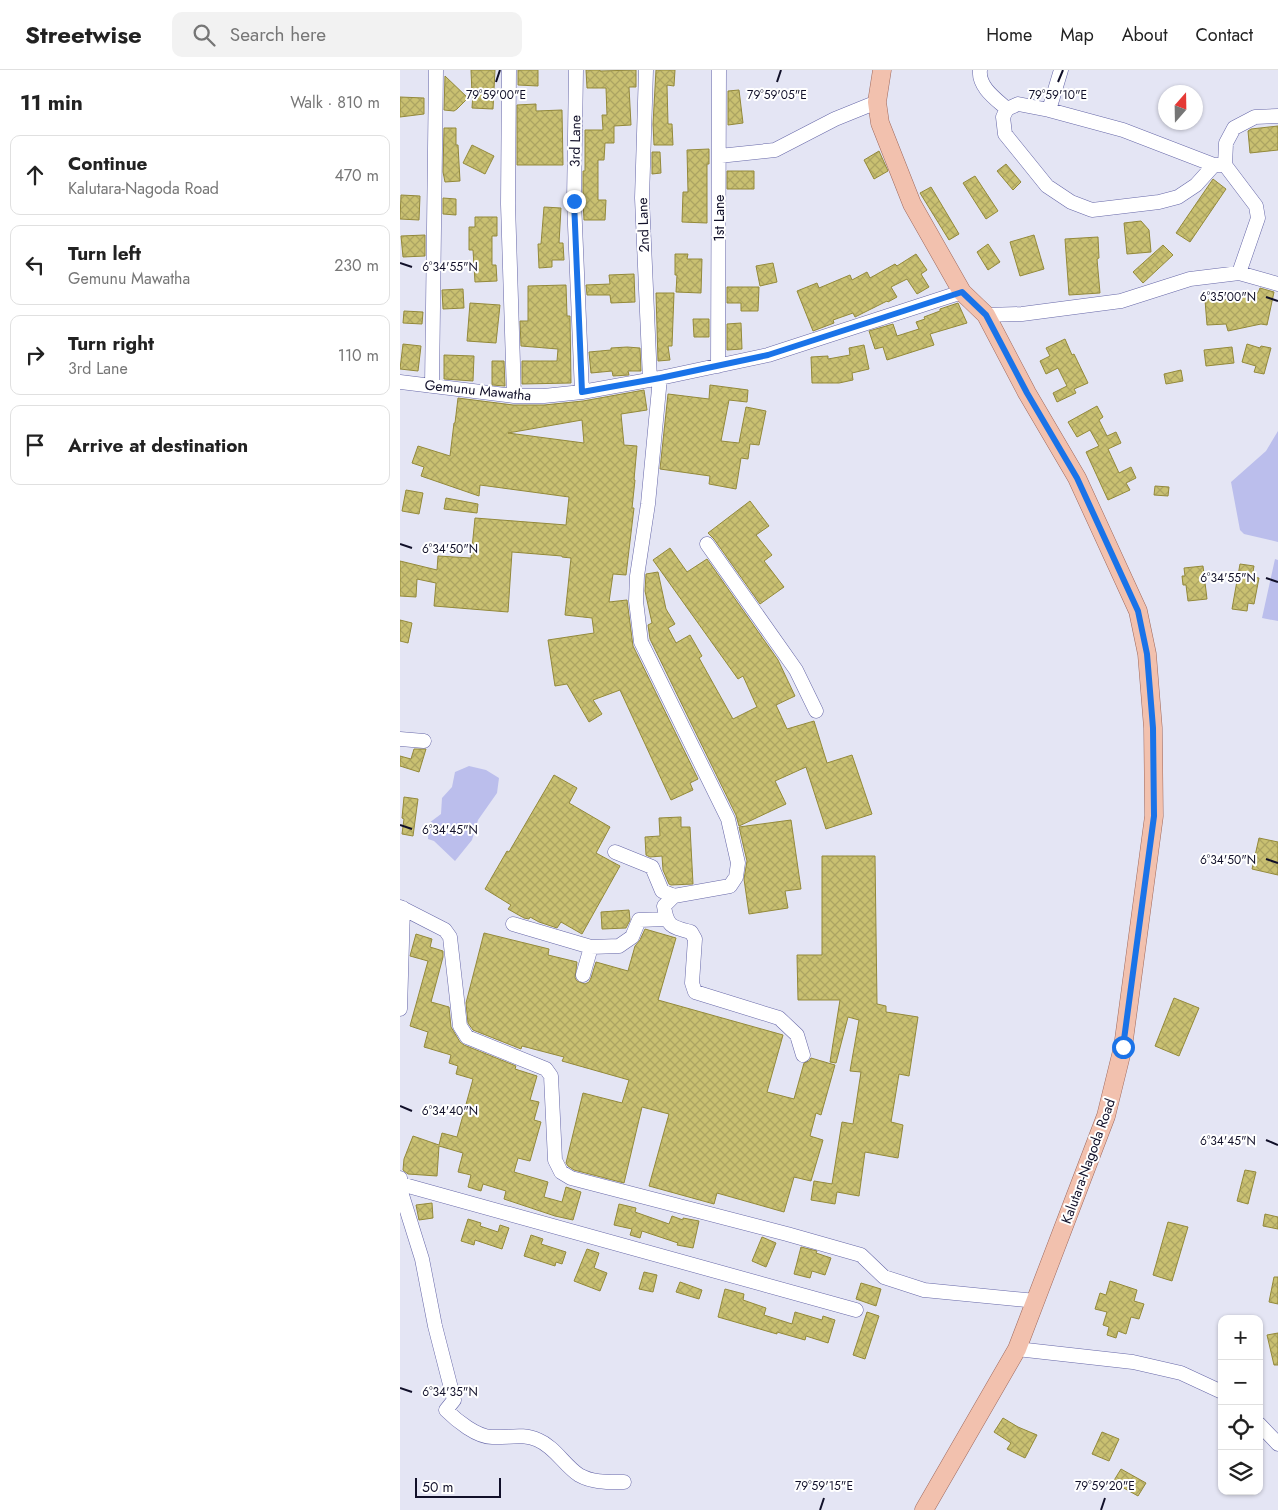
<!DOCTYPE html>
<meta charset="utf-8">
<style>
body{margin:0;font-family:Jost,sans-serif;background:#f2f2f2;color:#222}
.controls{position:absolute;right:15px;bottom:15px;display:grid;overflow:hidden;border-radius:10px;box-shadow:0 1px 4px #0004}
.controls button{width:45px;height:45px;display:grid;place-items:center;padding:0;border:0;border-bottom:1px solid #e0e0e0;background:#fff;color:#222;font:25px sans-serif}
.compass{position:absolute;left:758px;top:15px;width:45px;height:45px;border-radius:50%;background:#fff;box-shadow:0 1px 4px #0004;rotate:20deg}
.scale{position:absolute;left:15px;bottom:12px;width:86px;box-sizing:border-box;padding-left:5px;border:2px solid #111029;border-top:0;font-size:14px;line-height:18px;white-space:nowrap;color:#111029;-webkit-text-stroke:4px #fff;paint-order:stroke}
.stop{position:absolute;width:15px;height:15px;margin:-11px;border:4px solid #1a73e8;border-radius:50%;background:#fff}
.stop.end{background:#1a73e8;border-color:#fff;box-shadow:0 1px 5px #0008}
.list{margin:0;padding:0;list-style:none}
h2{display:flex;justify-content:space-between;align-items:center;height:65px;margin:0;padding:0 20px;font-size:21px}
h2 small{font-size:16px;font-weight:400;color:#767676}
.list li{display:grid;grid-template-columns:32px 1fr auto;gap:15px;align-items:center;box-sizing:border-box;height:80px;margin:0 10px 10px;padding:0 10px;border:1px solid #e0e0e0;border-radius:10px}
.list b{display:block;font-size:19px;white-space:nowrap}
.list p{margin:0;font-size:16px;white-space:nowrap;color:#767676}
.list em{font-size:16px;font-style:normal;color:#767676}
.icon{flex:none;width:28px;height:28px;fill:none;stroke:currentColor;stroke-width:2;stroke-linecap:round;stroke-linejoin:round}
.map{position:relative;flex:none;width:878px;height:1440px;overflow:hidden}
header{display:flex;align-items:center;gap:30px;box-sizing:border-box;height:70px;padding:0 25px;background:#fff;border-bottom:1px solid #e0e0e0}
header strong{font-size:24px}
nav{display:flex;gap:28px;margin-inline-start:auto;font-size:18px}
.search{width:350px;height:45px;background:#f2f2f2;display:flex;align-items:center;gap:12px;box-sizing:border-box;padding:0 18px;border-radius:10px;color:#767676;font-size:19px}
main{display:flex}
aside{flex:1;background:#fff}
.map>svg:first-child{display:block}
.water{fill:#bbbeec}
.building{fill:url(#building-cross-hatch);stroke:#93893b;fill-rule:evenodd}
.lines{fill:none;stroke-linecap:round;stroke-linejoin:round}
.minor-casing{stroke:#6667a8;stroke-width:15}
.major-casing{stroke:#9e685c;stroke-width:19}
.minor{stroke:#fff;stroke-width:14}
.major{stroke:#f2c1ae;stroke-width:18}
.route{stroke:#1a73e8;stroke-width:6}
.ticks{fill:none;stroke:#111029;stroke-width:2}
.labels{text-anchor:middle;stroke-width:4;stroke-linejoin:round;paint-order:stroke}
.street-label{font-size:14px;fill:#111029;stroke:#fff}
.ticks-label{font-size:12px;text-anchor:middle;fill:#111029;stroke:#fff;stroke-width:4;stroke-linejoin:round;paint-order:stroke}
</style>
<header>
<strong>Streetwise</strong>
<div class="search"><svg class="icon" aria-label="search" viewBox="0 0 24 24"><circle cx="10" cy="10" r="6"/><path d="M15 15l6 6"/></svg>Search here</div>
<nav><a>Home</a><a>Map</a><a>About</a><a>Contact</a></nav>
</header>
<main>
<aside>
<h2>11 min<small>Walk · 810 m</small></h2>
<ul class="list">
<li><svg class="icon" aria-label="ahead" viewBox="0 0 24 24"><path d="M12 20V5M6 11l6-6 6 6"/></svg><div><b>Continue</b><p>Kalutara-Nagoda Road</p></div><em>470 m</em></li>
<li><svg class="icon" aria-label="left" viewBox="0 0 24 24"><path d="M17 20v-9H6M10 6l-5 5 5 5"/></svg><div><b>Turn left</b><p>Gemunu Mawatha</p></div><em>230 m</em></li>
<li><svg class="icon" aria-label="right" viewBox="0 0 24 24"><path d="M7 20v-9h11M14 6l5 5-5 5"/></svg><div><b>Turn right</b><p>3rd Lane</p></div><em>110 m</em></li>
<li><svg class="icon" aria-label="arrive" viewBox="0 0 24 24"><path d="M6 21V4h12l-3 4 3 4H6"/></svg><div><b>Arrive at destination</b></div></li>
</ul>
</aside>
<div class="map">
<svg width="878" height="1440" viewBox="0 0 878 1440">
<defs>
<pattern id="building-cross-hatch" width="8" height="8" patternUnits="userSpaceOnUse" patternTransform="scale(1.25)"><rect width="8" height="8" fill="#c9c071"/><path d="M0 0l8 8M0 8l8-8" fill="none" stroke="#aca462"/></pattern>
</defs>
<rect width="100%" height="100%" fill="#e4e5f4"/>
<!-- water -->
<path class="water" d="M878,361V472L844,464L840,460L831,412L866,381Z
M875,489L878,490V551L862,548Z
M69,696L86,700L99,708L97,723L78,750L72,770L55,791L34,771L28,769L29,753L41,744L42,728L52,717L55,702Z"/>
<!-- building -->
<path class="building" d="M71,0H95L93,39L72,38L73,23L72,24Z
M118,0H138V16L118,15Z
M186,0H200V1L236,0V17H229L231,55L214,56V73H205L204,90H198V130H206L205,150H184L183,131V101H185V60H203L202,45H207L206,18H187Z
M256,0H275L274,16L267,15L268,54H272L273,75H254L253,54Z
M45,6L68,28L57,39L54,41L44,40Z
M339,20L343,53L328,55V21Z
M0,27L24,28V44L0,47Z
M136,34V41L162,40L163,95H117V35Z
M878,56V80L850,83L848,61L851,59Z
M44,58H56V75H58L60,111L45,112L43,102Z
M72,75L94,86L85,104L63,93Z
M309,79V94H307V153L282,152L283,122H288L287,80Z
M479,81L488,101L474,109L464,90Z
M252,82H260L261,103L252,104Z
M606,94L621,112L613,120L597,101Z
M327,101H354V119H327Z
M575,106L598,141L586,149L563,113Z
M813,109L826,119L790,172L776,163Z
M531,117L559,164L549,170L520,123Z
M1,125L20,126L19,150L0,149Z
M43,128L56,129V145L43,144Z
M144,137L161,138L159,173H163L164,190H152V197L139,198L138,174H141Z
M75,147H97V166H92V195H96L97,211L75,212L73,180H69V157H75Z
M741,151L749,160L751,182L727,184L724,153Z
M25,165V186L3,187L1,166Z
M634,165L644,199L620,206L610,172Z
M698,167L699,188L697,189L700,223L669,225L665,169Z
M588,174L600,192L588,200L577,182Z
M763,175L773,185L743,213L733,202Z
M275,184H288L287,189H302L301,223L276,222L277,205H275Z
M516,184L527,200L521,204L529,217L517,224L507,209L491,217L497,227L488,232L487,231L455,247L453,243L433,250L434,253L413,261L397,221L417,213L419,218L450,205L452,210L467,202L470,208L495,194L497,196Z
M373,193L377,212L360,216L356,196Z
M234,204L235,232L211,233L210,225H187L186,215L210,214L209,205Z
M166,215L167,246H170L171,313L122,314V291H157L158,279L121,276L120,251H128V216Z
M327,217H359L358,241H341V233H327Z
M860,218L874,222L867,255L861,254L828,261L826,254L807,255L805,230L819,229V231L858,223Z
M63,219L64,238L43,239L42,220Z
M256,223H274L272,276H268L270,290L258,291Z
M70,233L100,235L96,273L67,271Z
M558,233L567,253L530,264L534,275L487,290L483,277L475,279L469,261L493,254L497,266L519,259L516,252L525,249L524,247L540,241V239Z
M4,241L23,242L22,254L3,253Z
M293,249H309V267H294Z
M341,253L342,279L327,280V254Z
M665,269L672,285L674,284L688,313L674,319L676,323L657,332L653,323L667,316L658,298L646,304L640,291L650,286L646,278Z
M3,274L21,276L18,301L0,299Z
M847,274L860,278L861,276L871,278L864,304L854,302L856,296L842,292Z
M464,275L469,299L452,303L453,310L439,313H412L411,287L428,286V289L450,285L449,278Z
M227,277L240,278L241,301H228L229,305L213,306L212,301L191,303L189,282L211,280V278Z
M832,277L834,293L806,296L804,280Z
M44,285L74,286L73,311L44,309Z
M92,291H104L105,316L92,315Z
M781,300L783,311L766,314L764,304Z
M310,315L348,320L347,332L329,330L321,371L339,373L346,337L366,341L359,375L350,374L348,389L341,388L336,419L309,414L310,406L260,399L268,324L309,329Z
M244,320L247,340L221,344L224,375L237,376L234,410H235L232,438H234L226,505L213,504L209,532L227,530L233,576L298,709L290,713L293,720L271,730L220,620L193,630L202,644L189,652L167,614L155,616L148,570L194,563L192,548L165,545L171,488L162,487V486L112,482L108,542L34,536L36,513L17,509L16,527L0,526V491L37,500L38,486L71,488L75,448L166,455L169,427L80,415L79,426L21,406L24,397L12,393L18,376L50,386L54,353H55L58,328L113,335H144L183,331ZM182,350L184,373L108,363Z
M697,336L703,347L699,350L707,366L716,362L721,373L708,379L719,403L731,397L736,408L726,413L730,420L708,430L686,382L699,376L690,360L677,367L668,352Z
M755,416L769,417L768,426L754,425Z
M6,420L23,423L19,444L2,441Z
M46,428L78,434L77,443L44,439Z
M350,431L369,456L356,465L372,485L364,491L384,517L360,534L314,469L308,463Z
M270,478L287,502L307,489L378,590L395,626L376,635L387,659L414,651L427,693L452,685L472,744L426,759L406,697L375,711L386,734L339,756L336,745L250,569L248,555L252,553L245,521L246,504L258,502L266,539L275,554L268,558L276,573L290,565L302,586L299,588L333,649L357,637L343,606L338,609L253,490Z
M840,494L854,496L852,507L859,508L854,534L848,533L847,541L832,539Z
M803,496L807,529L788,531L786,515H783L782,506H785L784,498Z
M0,550L12,553L8,573L0,571Z
M14,679H26L19,702L0,696V686L11,689Z
M154,705L177,718L169,733L210,757L196,783L220,796L182,864L161,852L157,858L139,852L130,847L129,849L124,848L108,839L111,835L85,819L107,781L109,782Z
M4,727L18,729L13,766L2,764L4,749L2,748Z
M281,747V757H290L293,814L271,815L269,814L263,800L262,786L250,787L246,785L245,767L260,766L259,748Z
M391,750L401,819L385,821L388,838L349,844L344,809L347,791L339,757Z
M859,768L878,772V805L852,799Z
M422,786H475L477,934L486,936V942L518,947L509,1006L499,1004L491,1052L503,1055L498,1088L465,1082L459,1126L437,1122L435,1134L411,1130L414,1111L432,1114L442,1052L453,1054L461,1002L450,1001L459,950L448,947L436,993L430,992L440,930H398L397,885H422Z
M229,840L230,850L226,858L202,859L201,842Z
M245,859L276,868L258,930L383,965L367,1022L394,1029L404,993L409,991L411,988L435,995L421,1045L416,1043L410,1066L423,1070L411,1111L394,1107L384,1142L317,1123L314,1134L249,1116L269,1044L242,1037L224,1113L174,1100L168,1096L166,1093L183,1023L222,1033L229,1010L162,991L164,987L122,976L121,979L73,960L68,953L66,933L84,863L149,879L148,885L177,892L175,908L177,911L185,914L189,912L191,908L196,892L228,901L235,876L240,870Z
M16,864L32,869L30,877L43,881V887L31,932L49,937L51,957L60,972L64,975L116,996L115,999L137,1006L130,1030L139,1032L134,1050L141,1052L130,1091L118,1088L114,1102L148,1112L144,1127L162,1132L166,1117L181,1122L173,1150L155,1146L104,1129L106,1121L83,1114L81,1121L68,1117L71,1105L58,1102L63,1083L39,1076L37,1106L8,1104L3,1100L4,1089L13,1066L39,1075L42,1063L57,1067L73,1009L56,1004L58,996L49,993L51,985L24,977L28,962L10,956L28,891L10,886Z
M774,928L799,938L779,986L755,976Z
M845,1100L856,1102L848,1134L837,1131Z
M32,1133L33,1148L19,1150L16,1135Z
M219,1134L236,1138L235,1142L269,1154L272,1146L283,1150V1148L299,1151L293,1178L277,1175L278,1173L242,1161L240,1168L230,1165L232,1159L214,1155Z
M865,1144L878,1147V1159L863,1156Z
M68,1149L81,1153L80,1156L98,1162L100,1155L109,1158L102,1179L75,1170L74,1175L61,1171Z
M768,1152L788,1157L772,1211L753,1205Z
M131,1165L143,1169L141,1174L166,1182L162,1194L156,1192L155,1196L124,1186Z
M362,1167L376,1173L366,1197L352,1191Z
M401,1177L417,1181L416,1183L431,1188L425,1205L412,1201L410,1208L394,1204Z
M187,1179L199,1183L194,1198L207,1203L200,1221L174,1211Z
M244,1202L257,1205L253,1222L239,1219Z
M874,1207H878V1234L869,1232Z
M710,1211L737,1220L734,1231L744,1234L739,1249L731,1247L726,1264L718,1261L716,1268L707,1265L709,1257L703,1255L707,1242L695,1239L700,1223L706,1225Z
M280,1212L302,1220L299,1229L276,1222Z
M461,1213L481,1219L476,1236L456,1229Z
M325,1219L344,1224L343,1230L366,1238L364,1245L392,1254L395,1242L422,1250L423,1246L435,1250L428,1273L406,1266L405,1270L377,1262V1264L318,1247Z
M467,1242L479,1246L465,1289L453,1285Z
M878,1263V1295H874L867,1265Z
M603,1348L618,1357L637,1365L625,1388L607,1379L611,1373L594,1362Z
M702,1362L719,1369L709,1391L692,1384Z
M721,1399L746,1413L738,1426L713,1412Z"/>
<g class="lines">
<!-- minor casing -->
<g class="minor-casing">
<path id="minor" d="M109,0L108,134L114,326
M176,0L174,131L182,322
M246,0L242,128L250,310
M580,0C578,17 596,29 607,39
M649,40L661,0
M319,86L375,80L435,49L477,32
M814,95L723,60L649,40L618,34L607,39L603,47L605,64L647,116L671,132L692,140L759,132L778,127L796,115L814,95H825
M839,203L858,148L856,136L825,95L826,73L834,58L855,47L878,46
M586,245L622,244L721,231L790,209L839,203L878,214
M318,296L319,0
M260,308L248,434L237,506L236,531L241,572L328,749L338,793L336,807L330,816L274,826L264,836C267,857 272,857 291,862L295,869L292,913L295,922L379,948L397,965L403,985
M0,312L114,326H144L182,322L260,308L368,285L562,222
M32,316L36,0
M307,474L396,600L416,641
M0,669L24,671
M215,782L252,797L262,821L274,826
M0,837L45,860L50,867L60,956L67,967L146,999L151,1006L155,1090L161,1102L171,1108L387,1164L461,1185L484,1207L524,1220L636,1231
M113,854L191,877L219,876L232,867L239,850L266,849
M183,905L191,877
M0,939L3,838
M0,1108L2,1125L22,1189L35,1256L54,1330L46,1340C57,1351 77,1367 92,1367C108,1368 123,1363 138,1370C155,1377 164,1395 179,1405C193,1413 209,1412 224,1412
M1,1114L456,1240
M617,1279L733,1292L781,1303L822,1322
M859,1354L878,1374"/>
</g>
<!-- major casing -->
<g class="major-casing">
<path id="major" d="M482,0L477,32L480,53L512,134L562,222L586,245L627,323L677,408L738,541L747,584L753,658L754,746L723,977L706,1046L617,1279L524,1440"/>
</g>
<!-- minor -->
<use href="#minor" class="minor"/>
<!-- major -->
<use href="#major" class="major"/>
</g>
<g class="lines">
<!-- route -->
<path class="route" d="M174,131L182,322L260,308L368,285L562,222L586,245L627,323L677,408L738,541L747,584L753,658L754,746L723,977"/>
</g>
<!-- ticks -->
<path class="ticks" d="M96,12L100,0M377,12L381,0M658,12L663,0M0,193L12,197M866,227L878,231M0,474L12,478M866,508L878,512M0,755L12,759M866,789L878,793M0,1036L12,1041M866,1070L878,1075M0,1318L12,1322M420,1440L424,1428M701,1440L705,1428"/>
<g class="labels">
<!-- street labels -->
<g class="street-label">
<text transform="translate(175 71) rotate(-89)" y="5">3rd Lane</text>
<text transform="translate(319 148) rotate(-90)" y="5">1st Lane</text>
<text transform="translate(243 155) rotate(-92)" y="5">2nd Lane</text>
<text transform="translate(78 320) rotate(6)" y="5">Gemunu Mawatha</text>
<text transform="translate(688 1091) rotate(-70)" y="5">Kalutara-Nagoda Road</text>
</g>
</g>
<g class="ticks-label">
<text x="658" y="29">79°59'10"E</text>
<text x="96" y="29">79°59'00"E</text>
<text x="377" y="29">79°59'05"E</text>
<text x="50" y="201">6°34'55"N</text>
<text x="828" y="231">6°35'00"N</text>
<text x="50" y="483">6°34'50"N</text>
<text x="828" y="512">6°34'55"N</text>
<text x="50" y="764">6°34'45"N</text>
<text x="828" y="794">6°34'50"N</text>
<text x="50" y="1045">6°34'40"N</text>
<text x="828" y="1075">6°34'45"N</text>
<text x="50" y="1326">6°34'35"N</text>
<text x="424" y="1420">79°59'15"E</text>
<text x="705" y="1420">79°59'20"E</text>
</g>
</svg>
<div class="controls">
<button>+</button>
<button>−</button>
<button><svg class="icon" aria-label="locate" viewBox="0 0 24 24"><circle cx="12" cy="12" r="6"/><path d="M12 2v4M12 18v4M2 12h4M18 12h4"/></svg></button>
<button><svg class="icon" aria-label="layers" viewBox="0 0 24 24"><path d="M12 4l9 5-9 5-9-5zM3 14l9 5 9-5"/></svg></button>
</div>
<svg class="compass" viewBox="-18 -18 36 36"><path d="M0-13l5 13h-10z" fill="#e53935"/><path d="M0 13l5-13h-10z" fill="#767676"/></svg>
<div class="scale">50 m</div>
<div class="stop" style="left:723px;top:977px"></div>
<div class="stop end" style="left:174px;top:131px"></div>
</div>
</main>
